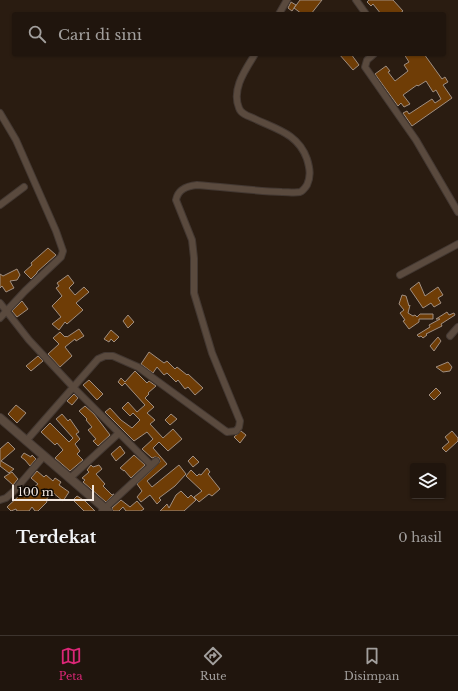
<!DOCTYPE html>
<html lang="id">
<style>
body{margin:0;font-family:"Libre Baskerville",serif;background:#281e16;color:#f1f3f6}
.controls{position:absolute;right:12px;bottom:12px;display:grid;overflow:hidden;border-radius:4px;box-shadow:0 1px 3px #0004}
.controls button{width:36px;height:36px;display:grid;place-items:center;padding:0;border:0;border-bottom:1px solid #3d342e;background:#20150d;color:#f1f3f6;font:20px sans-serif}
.scale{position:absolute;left:12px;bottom:10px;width:82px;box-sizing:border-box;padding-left:4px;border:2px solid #f2e8e1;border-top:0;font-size:11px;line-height:14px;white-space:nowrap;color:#f2e8e1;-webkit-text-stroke:3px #0e0804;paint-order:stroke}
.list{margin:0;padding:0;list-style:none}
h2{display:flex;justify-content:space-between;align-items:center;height:52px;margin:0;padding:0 16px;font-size:17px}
h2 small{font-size:13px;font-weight:400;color:#a29f9d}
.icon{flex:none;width:22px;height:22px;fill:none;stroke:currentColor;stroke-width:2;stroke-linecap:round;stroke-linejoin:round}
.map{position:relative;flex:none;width:458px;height:511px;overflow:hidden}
.search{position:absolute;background:#20150d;box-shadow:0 1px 3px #0004;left:12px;right:12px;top:12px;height:44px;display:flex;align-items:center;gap:10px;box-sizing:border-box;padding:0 14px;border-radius:4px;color:#a29f9d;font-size:15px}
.sheet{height:124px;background:#20150d}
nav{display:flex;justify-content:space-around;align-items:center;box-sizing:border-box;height:56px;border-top:1px solid #3d342e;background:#20150d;font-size:11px;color:#a29f9d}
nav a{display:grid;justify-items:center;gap:2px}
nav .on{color:#db2777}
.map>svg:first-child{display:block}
.building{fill:#6f3d06;stroke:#a08e80}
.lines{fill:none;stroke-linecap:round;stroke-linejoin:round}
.street-casing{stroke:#433832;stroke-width:8}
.secondary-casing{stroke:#433832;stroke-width:10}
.street{stroke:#5a4a3e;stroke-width:6}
.secondary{stroke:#5a4a3e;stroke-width:8}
</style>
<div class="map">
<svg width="458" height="511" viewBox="0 0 458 511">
<rect width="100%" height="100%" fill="#2a1c11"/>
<!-- building -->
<path class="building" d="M300,0H322L311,14H302L294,8L292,11L288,8L291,2L296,5L294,8Z
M369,0H393L403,11L399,14H381L373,4L371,6L367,2Z
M339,54H351L359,65L353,70Z
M404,54H424L442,79L445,77L448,82L443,85L452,98L412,126L403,113L407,111L409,114L432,99L435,103L441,99L436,90L433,92L426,81L418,86L417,85L403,95L410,104L404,107L401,103L398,106L375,74L386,66L390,71L388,72L395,81L408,71L404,65L409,62Z
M48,248L56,255L37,272V273L31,279L24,272L32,265L31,263Z
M17,269L20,275L17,280L10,281L14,288L6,292L2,286L0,288V274L3,276Z
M68,275L74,283L69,288L75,295L84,287L89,292L76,303L83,310L67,324L65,322L59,330L52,324L61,317L52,306L62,296L56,288L59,286L57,283Z
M419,282L425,296L438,287L443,295L438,298L441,303L434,307L431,303L423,308L410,289Z
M402,295L406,296L409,306L410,305L408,313L413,316L415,315L417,317L420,314H433V319H419V322L409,329L403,321L405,320L400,313L404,310L399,304Z
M22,301L28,309L17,317L12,311Z
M447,312L449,315L454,313L455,315L441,324L442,326L426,334L427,335L423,338L421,336L419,337L417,335L430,327L429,325L440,319H436Z
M128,315L134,322L128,328L123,321Z
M79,329L84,336L76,341L75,339L65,347L72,356L60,367L48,354L59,344L53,338L60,332L65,337L66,336L67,337Z
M111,330L119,337L114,342L111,339L109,342L104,339Z
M438,337L441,341L434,351L430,346Z
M149,352L164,363L167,361L175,369L177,367L187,375L188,374L203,388L195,395L188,387L185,389L178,380L176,382L167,373L164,375L157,367L153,373L141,364Z
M38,356L43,361L31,371L26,366Z
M448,362L452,367L450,371L443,372L436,367Z
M135,371L147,383L149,381L156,386L148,393L149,394L145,398L154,407L147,413L155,420L150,424L163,438L173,429L182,439L168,451L159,442L153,448L167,464L147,481L152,487L179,465L186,474L175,486L159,498L161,500L157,504L150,495L141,502L137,497L142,491L137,484L160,462L159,458L155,457L152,458L142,449L153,439L147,432L134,441L105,412L110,408L121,420L132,428L140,420L133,413L130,416L122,408L128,402L137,412L145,405L125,383L122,386L118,382L121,378L125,382Z
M89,380L103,394L97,400L83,385Z
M436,388L441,393L434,400L429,395Z
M74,394L78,398L72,405L67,401Z
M16,405L26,413L17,423L8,414Z
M85,406L94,414L110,435L98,446L93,441L96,439L88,430L92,427L86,420L87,419L79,411Z
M62,414L68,421L70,419L79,432L76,434L80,439L75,444L80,451L77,454L83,460L70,471L55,458L63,450L57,443L55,445L41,432L50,423L69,442L73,438L56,419Z
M171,414L177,419L170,425L165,420Z
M241,431L246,435L240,443L234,437Z
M452,431L458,438V441L446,452L442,448L449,442L445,437Z
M8,442L15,449L1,461L14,469L9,473L0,466V449Z
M120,446L125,453L116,461L111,454Z
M24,453L31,457L32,455L36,459L30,466L25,460L21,457Z
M134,455L145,465L131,478L124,470V471L120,468Z
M193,456L199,462L193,467L188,461Z
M91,465L93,467L99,465L102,469L96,474L105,484L103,486L112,495L114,494L106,502L83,482L85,480L82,478L89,472L87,470Z
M207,468L210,472L208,474L220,489L212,496L209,494L199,502L194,497L202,491L186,476L191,470L197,476L199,474L201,475Z
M37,471L44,477L46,475L53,481L55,478L61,482L59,485L69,492L63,501L52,492L46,500L47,502L38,511H35L32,507L29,511H17L16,509L11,511L7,507L20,495L22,496L38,484L31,478Z
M12,472L18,479L13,485L4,477Z
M181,491L188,498L191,495L196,500L184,511H160L167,504L169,508L176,495Z
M77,496L85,501L95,511H84L73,500Z
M121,500L130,507L137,501L144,509L141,511H126L123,507L119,511H113L112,508Z"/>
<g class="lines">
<!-- street casing -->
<g class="street-casing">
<path id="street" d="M356,0L366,14
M279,14L287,0
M374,54L367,60L365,67L416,140L458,212
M0,113L16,140L56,231L63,251L61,257L25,291L0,318
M0,205L24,187
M400,275L458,244
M0,303L29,340L73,387L151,465
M450,336L458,327
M26,441L98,359L105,356H113L138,367L227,432L236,431L239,427L240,421L212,353L194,293V258L192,240L176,200C178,189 187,186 197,185C225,187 254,191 282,192C288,192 295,193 300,192C303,191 305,188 307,185C311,176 310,169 307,159C298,133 275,129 253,118C248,116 241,114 239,108C231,89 246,69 255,54
M70,478L119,433
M0,500L6,498L13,492L44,456
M102,511L156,461"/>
</g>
<!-- secondary casing -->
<g class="secondary-casing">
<path id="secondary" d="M0,418L108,511"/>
</g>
<!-- street -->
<use href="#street" class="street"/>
<!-- secondary -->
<use href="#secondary" class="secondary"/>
</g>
</svg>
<div class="controls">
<button><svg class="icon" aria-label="layers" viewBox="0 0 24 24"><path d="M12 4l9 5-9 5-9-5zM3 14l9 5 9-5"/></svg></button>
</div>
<div class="scale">100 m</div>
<div class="search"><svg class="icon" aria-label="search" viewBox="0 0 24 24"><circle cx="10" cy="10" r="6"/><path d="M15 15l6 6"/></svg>Cari di sini</div>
</div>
<section class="sheet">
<h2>Terdekat<small>0 hasil</small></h2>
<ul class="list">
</ul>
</section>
<nav>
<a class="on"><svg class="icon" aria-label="map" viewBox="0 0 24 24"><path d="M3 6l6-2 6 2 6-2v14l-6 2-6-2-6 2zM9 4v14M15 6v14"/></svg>Peta</a>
<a><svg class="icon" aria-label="directions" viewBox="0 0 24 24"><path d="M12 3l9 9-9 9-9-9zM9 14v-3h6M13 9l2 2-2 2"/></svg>Rute</a>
<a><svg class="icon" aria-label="saved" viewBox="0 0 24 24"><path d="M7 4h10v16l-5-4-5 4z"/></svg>Disimpan</a>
</nav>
